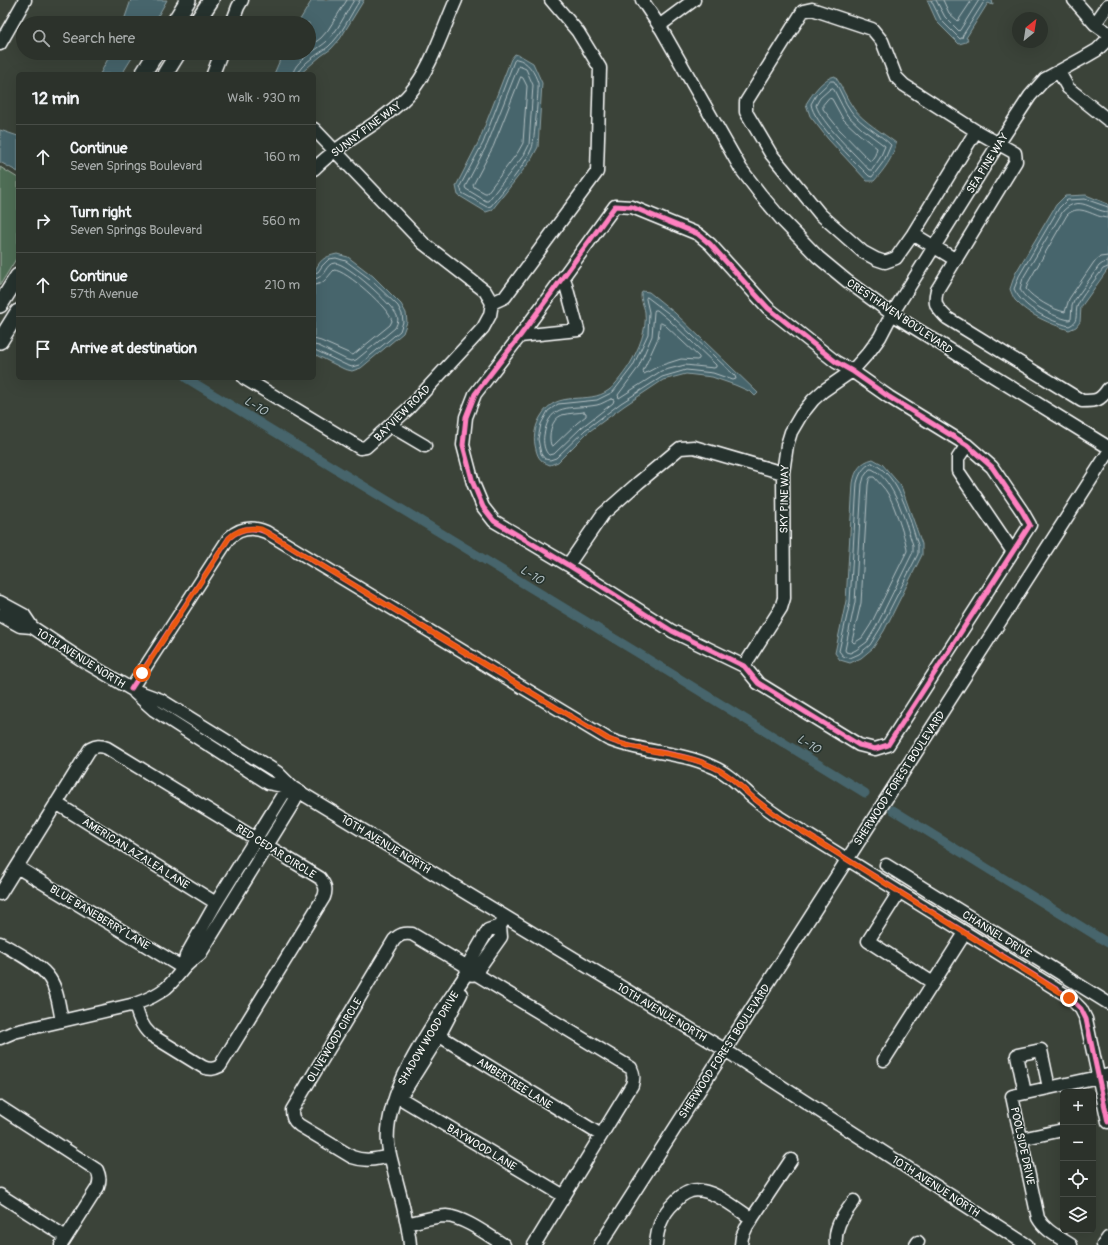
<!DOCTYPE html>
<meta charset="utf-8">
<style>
body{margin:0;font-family:Pangolin,sans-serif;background:#383e37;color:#f1f3f6}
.controls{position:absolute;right:12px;bottom:12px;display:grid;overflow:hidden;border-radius:6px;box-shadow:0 4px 16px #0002}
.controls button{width:36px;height:36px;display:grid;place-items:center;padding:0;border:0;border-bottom:1px solid #484d47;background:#2c322b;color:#f1f3f6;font:20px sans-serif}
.compass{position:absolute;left:1012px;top:12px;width:36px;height:36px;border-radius:50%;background:#2c322b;box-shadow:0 4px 16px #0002;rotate:30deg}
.stop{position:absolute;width:12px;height:12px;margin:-9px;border:3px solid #ea580c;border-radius:50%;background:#fff}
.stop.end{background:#ea580c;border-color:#fff;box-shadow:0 1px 4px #0008}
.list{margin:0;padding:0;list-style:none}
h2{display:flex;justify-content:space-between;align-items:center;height:52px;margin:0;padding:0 16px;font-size:17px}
h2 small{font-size:13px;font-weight:400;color:#a6aaa9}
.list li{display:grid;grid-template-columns:26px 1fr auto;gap:12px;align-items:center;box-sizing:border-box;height:64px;padding:0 16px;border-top:1px solid #484d47}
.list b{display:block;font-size:15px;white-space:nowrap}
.list p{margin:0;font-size:13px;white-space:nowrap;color:#a6aaa9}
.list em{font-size:13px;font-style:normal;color:#a6aaa9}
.icon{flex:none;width:22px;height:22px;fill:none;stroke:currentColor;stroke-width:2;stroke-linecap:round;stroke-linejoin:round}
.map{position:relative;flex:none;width:1108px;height:1245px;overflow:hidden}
.search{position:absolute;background:#2c322b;box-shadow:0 4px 16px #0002;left:16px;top:16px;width:300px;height:44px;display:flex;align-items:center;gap:10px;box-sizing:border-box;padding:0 14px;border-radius:22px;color:#a6aaa9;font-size:15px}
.panel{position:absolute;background:#2c322b;box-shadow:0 4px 16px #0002;left:16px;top:72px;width:300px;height:308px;border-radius:6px}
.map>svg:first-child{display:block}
.green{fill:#506e56;stroke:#a8b6aa}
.water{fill:#46656c;stroke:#90a3a7}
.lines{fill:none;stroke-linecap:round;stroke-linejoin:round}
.shore{stroke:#b5c1c4;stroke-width:1}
.canal{stroke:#46656c;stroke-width:9}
.minor-casing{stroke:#fff;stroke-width:15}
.major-casing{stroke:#fff;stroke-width:18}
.minor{stroke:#26332d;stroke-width:12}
.major{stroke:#26332d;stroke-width:15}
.cycleway-casing{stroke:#26332d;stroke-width:8}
.cycleway{stroke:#ff80c0;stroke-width:5}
.route{stroke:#ea580c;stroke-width:5}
.labels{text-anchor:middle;stroke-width:3;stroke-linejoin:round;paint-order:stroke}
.street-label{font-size:11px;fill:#fff;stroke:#26332d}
.water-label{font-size:12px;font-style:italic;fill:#acbabd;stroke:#26332d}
</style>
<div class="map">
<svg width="1108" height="1245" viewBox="0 0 1108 1245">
<rect width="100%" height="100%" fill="#3b4339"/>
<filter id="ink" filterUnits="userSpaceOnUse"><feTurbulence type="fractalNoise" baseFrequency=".025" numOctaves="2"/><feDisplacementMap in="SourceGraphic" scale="8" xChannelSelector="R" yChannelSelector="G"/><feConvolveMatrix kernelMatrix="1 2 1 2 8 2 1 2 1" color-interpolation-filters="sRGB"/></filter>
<g filter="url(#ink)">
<!-- green -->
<path class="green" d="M0,167L18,178V256L0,285Z"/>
<!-- water -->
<path class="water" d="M131,0H167L154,23H123Z
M312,0H364L340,39L331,49L321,56L300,74H274L283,53H309V23H298Z
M927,0H992L993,5L988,3L966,38L968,39L966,42L959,44L937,22Z
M111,53H135L122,74H100Z
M515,54L521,56L533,63L542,83L538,147L531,160L492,210L486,212L458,195L456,186L479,141L511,59Z
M835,76C842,86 846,98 854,109C864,122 883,133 896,143C894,157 883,171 874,181H867L828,139L810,116L806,104C812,94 823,78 835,76Z
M0,130L18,136V172L0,162Z
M1086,195L1108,204V269L1081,307L1080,322L1076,327L1069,330C1051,324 1028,315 1015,300C1013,297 1011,292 1010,289L1015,274L1056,205L1065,196Z
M337,254L348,257L373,276L401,304L406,313L407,322L403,333L361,368L352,371L344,369L314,354V273C320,260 323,257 337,254Z
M642,291L649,292L675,313L758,393L755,396L751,392L735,385L712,377L686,374L663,380L624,406L587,433L558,462L550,465C539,461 537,456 535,445C533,435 536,424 541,416C557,388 588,406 609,390C614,387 627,369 630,364C639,348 647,330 645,312C644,305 639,298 642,291Z
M873,459L882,464L901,486L922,544V555L884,631L873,648L861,658L850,663L840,660L835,653L846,601L853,483C855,471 860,462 873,459Z"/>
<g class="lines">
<!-- shore -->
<path class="shore" d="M931,0L941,20L960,39L962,38L963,35L985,0
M936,0L945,17L959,31L960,30L979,0
M943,0L949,13L958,21L972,0
M309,47L321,38L328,30L347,0
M517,59C528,61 535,73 538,83C539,88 534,144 532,148C524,168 504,189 491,206L487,207L462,193L460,186L483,143L514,61Z
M519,66L526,69L533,85L529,145L524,155L488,201H486L466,189L465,187L487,145Z
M293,74C294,61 317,50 326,42C338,31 345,14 354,0
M298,74C299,65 320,53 328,47C342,35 350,15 360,0
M521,77L523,78L527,86L523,143L518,152L487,193H485L474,187L473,185L493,147Z
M831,81H834C841,90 844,102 851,111C861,125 879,133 891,145L884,161L872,177L869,176C854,161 813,122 811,104L816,95Z
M833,88L847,115L862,129L885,146L880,158L872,170H869C856,155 821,123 816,105L820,98L830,89Z
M829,98L832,99L843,119L859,134L877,148L875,155L871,161L869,160L839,129L823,109V105Z
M1108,207L1085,199L1067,200L1059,208L1019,276L1014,289C1023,308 1050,321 1069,326C1079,322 1075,315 1077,307C1079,299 1098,276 1103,269L1108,267
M1108,212C1091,211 1080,194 1063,211L1023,278L1020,289C1026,303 1054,317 1069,320L1071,319L1072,306L1074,301L1099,266L1103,263L1108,262
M1108,218C1094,218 1080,202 1067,215L1029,281L1026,289C1033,298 1053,310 1065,312L1069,299L1094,262L1100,257L1108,256
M314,273L318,272L322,266L329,259L336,258L346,261L370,279L398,306L402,314L403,322L400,331L359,365L352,367L346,365L317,351L314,350
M314,279C326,278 325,263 335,263C347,263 393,305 397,316C399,320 397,324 395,328L356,360L352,361L347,360L319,346L314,345
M314,285C325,284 327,277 334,270C346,270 390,309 392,321L390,325L353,355L321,341L314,339
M647,297L672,316L735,376L736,379L733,380L713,373L686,370L662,377L621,403L585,430L556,458L550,460L545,459L541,454L538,439L541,424L548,411L558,404L597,400L613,392L633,366L648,334L649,312L646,299Z
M655,310H657L669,320L716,365V367L714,368L685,365L661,371L619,398L618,395L638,368L652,336L654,312Z
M661,323L665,325L699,357V359L697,360L681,359L659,366L644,374L643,371L658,338L660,324Z
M611,399L614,400L613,403L582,427L554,454L549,455C544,451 543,442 544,435C550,401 570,410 597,405C602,404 606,401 611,399Z
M584,412L586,413V416L577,423L553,446L551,445C548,436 551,419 562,415C569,413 578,413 584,412Z
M872,463C900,475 909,518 918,545V554L880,629L870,645L859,654L850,658L843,656L839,651L850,602L857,483C859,475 863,466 872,463Z
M870,469H872C895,480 905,522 913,545V552L876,627L867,642L856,650L850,653L846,652L845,650L855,602L862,484L864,477Z
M871,477H874C878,482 885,488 888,494C893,502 907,542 907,551L871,624L862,638L854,643L852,641L861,603L868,485L869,480Z"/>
<!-- canal -->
<path class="canal" d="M186,378L638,653L865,793
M893,810L1108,943"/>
<!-- minor casing -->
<g class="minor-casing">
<path id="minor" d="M642,0L662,30L741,169L761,195L783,221L818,257L847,281L892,314L1108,447
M1074,0L1095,24L1108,33
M232,23L238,7L242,0
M1095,24L1108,5
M659,26L694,0
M0,44L25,0
M1059,72L1068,88L1108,120
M213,74L221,53
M314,129L423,243L485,291L492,303
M976,131L913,234L896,258L885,262L876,259L863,252L820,214L771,154L746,112V102L803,11L812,9L872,29L882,41L896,77L904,85L976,131L1015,153L1016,161L937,290C933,305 937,308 947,318L1082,401C1096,401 1100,401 1108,389
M314,169C333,150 356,136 378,121C389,112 401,104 410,93C431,69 443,29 456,0
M615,206L632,207L698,234L710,244L768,308L836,362L852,371L889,397L967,445L992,467L1022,511L1030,525L888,745L875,749L859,745L758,683L744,666L672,631L568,565L494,521L483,507L473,483L463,445L466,417L475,394L520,336Z
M913,234L956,260
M492,303L505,297L597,172L600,68L578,32L551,0
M520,336L578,330L564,278
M244,378L360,448L366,447L408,409L483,328L490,315L492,303
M391,426L425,446
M967,445L958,458V471L1013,552
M568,565L603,514L638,483L680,448L694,447L783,473
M0,602L24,615L32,627L82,660L131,689L161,700L277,772L293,788L725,1050L1027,1245
M0,615L20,626L32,627
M744,666L781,608L784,598L783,473L787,445L791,432L801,415L813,400L823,391L852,371L869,352L880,337L892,314L999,143L1030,96L1045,79L1085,57L1097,50L1108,39
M131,689L229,538C240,528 252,526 266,532L608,739C641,753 679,751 711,766C726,772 738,784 750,795C759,803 769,810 779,817L1069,997L1081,1009L1086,1019L1108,1122
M135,693L154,710L268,783L293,788
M56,803L216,903
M886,865L1108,1003
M17,867L183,968
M899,892L868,941L933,983
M0,894L90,749C96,746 100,745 107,748L320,878C325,885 327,889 324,897L220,1066C214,1069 210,1070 203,1067L151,1035C141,1026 138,1016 135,1004
M0,943C14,951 42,965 50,979C58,991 59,1008 62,1021
M469,963L488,930L500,926L504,920
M183,968L186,956L216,903L284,793L293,788
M479,968C478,963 474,961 469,963L466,968C467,977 477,977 479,968L501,937L500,926
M476,974L631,1068C634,1074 634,1078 632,1085L534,1245
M430,1030L601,1135
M0,1038L14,1032L135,1004C146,1000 156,996 166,988C173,982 177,976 183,969C188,963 194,959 200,954L295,800L293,788
M884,1060L965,933
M405,1090L439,1036L461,994
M1025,1093L1017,1055L1041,1050L1049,1088
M400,1098L564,1196
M0,1107L97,1170C100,1177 100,1180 98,1187L61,1245
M1021,1139L1063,1130
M390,1156C377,1159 366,1162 352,1157L299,1125C293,1120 292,1117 292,1110L394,940C400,934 404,933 412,934L466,966
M0,1195L66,1237
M407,1224C419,1221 434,1216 446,1216C464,1217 489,1236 504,1245
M410,1245C408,1220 400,1195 394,1171C392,1162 389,1153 388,1144C383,1089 438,1017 467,973
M600,1245L1108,453
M656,1245C657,1230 662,1214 674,1203C678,1198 685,1193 691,1191C710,1186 737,1209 752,1219
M741,1245L742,1237L747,1226L791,1160
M836,1245C834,1226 843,1216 854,1201
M916,1245L918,1242
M1071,1245C1059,1237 1045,1231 1038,1218L1012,1096L1108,1075
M1103,1245L1108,1238"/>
</g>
<!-- major casing -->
<g class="major-casing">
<path id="major" d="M174,23L188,0
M196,23L211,0
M143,74L156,53
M165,74L178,53
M0,305L18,276
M0,341L18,312"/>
</g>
<!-- minor -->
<use href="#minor" class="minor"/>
<!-- major -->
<use href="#major" class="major"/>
<!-- cycleway casing -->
<g class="cycleway-casing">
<path id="cycleway" d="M615,206L632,207L698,234L710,244L768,308L836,362L852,371L889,397L967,445L992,467L1022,511L1030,525L888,745L875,749L859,745L758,683L744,666L672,631L568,565L494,521L483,507L473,483L463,445L466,417L475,394L520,336Z
M131,689L229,538C240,528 252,526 266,532L608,739C641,753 679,751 711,766C726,772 738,784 750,795C759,803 769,810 779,817L1069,997L1081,1009L1086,1019L1108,1122"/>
</g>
<!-- cycleway -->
<use href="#cycleway" class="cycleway"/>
</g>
</g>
<g class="lines" filter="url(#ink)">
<!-- route -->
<path class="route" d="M142,673L229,538C238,529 248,527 261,529L608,739C641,753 680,752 711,766C726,772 738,784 750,795C759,803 769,810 779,817L1069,998"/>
</g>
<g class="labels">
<!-- street labels -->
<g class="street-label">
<text transform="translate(366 129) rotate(-37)" y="4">SUNNY PINE WAY</text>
<text transform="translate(987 163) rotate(-58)" y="4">SEA PINE WAY</text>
<text transform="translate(900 316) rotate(34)" y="4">CRESTHAVEN BOULEVARD</text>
<text transform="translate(402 413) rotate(-45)" y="4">BAYVIEW ROAD</text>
<text transform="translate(784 499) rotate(-89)" y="4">SKY PINE WAY</text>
<text transform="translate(81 658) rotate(32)" y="4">10TH AVENUE NORTH</text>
<text transform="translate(899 778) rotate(-57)" y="4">SHERWOOD FOREST BOULEVARD</text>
<text transform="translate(386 844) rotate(31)" y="4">10TH AVENUE NORTH</text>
<text transform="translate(276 851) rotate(32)" y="4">RED CEDAR CIRCLE</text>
<text transform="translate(136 853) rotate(32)" y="4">AMERICAN AZALEA LANE</text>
<text transform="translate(100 917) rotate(31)" y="4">BLUE BANEBERRY LANE</text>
<text transform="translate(997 934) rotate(32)" y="4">CHANNEL DRIVE</text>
<text transform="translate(662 1012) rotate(31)" y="4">10TH AVENUE NORTH</text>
<text transform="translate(428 1038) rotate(-59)" y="4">SHADOW WOOD DRIVE</text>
<text transform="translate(334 1040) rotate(-59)" y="4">OLIVEWOOD CIRCLE</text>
<text transform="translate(724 1051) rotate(-57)" y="4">SHERWOOD FOREST BOULEVARD</text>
<text transform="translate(515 1083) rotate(32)" y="4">AMBERTREE LANE</text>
<text transform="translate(1023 1146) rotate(78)" y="4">POOLSIDE DRIVE</text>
<text transform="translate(482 1147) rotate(31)" y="4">BAYWOOD LANE</text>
<text transform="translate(936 1186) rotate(33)" y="4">10TH AVENUE NORTH</text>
</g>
<!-- water labels -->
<g class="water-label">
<text transform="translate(256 406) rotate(31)" y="4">L-10</text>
<text transform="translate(532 575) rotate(31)" y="4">L-10</text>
<text transform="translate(809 744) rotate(31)" y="4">L-10</text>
</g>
</g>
</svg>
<div class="controls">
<button>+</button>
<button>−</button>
<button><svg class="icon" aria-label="locate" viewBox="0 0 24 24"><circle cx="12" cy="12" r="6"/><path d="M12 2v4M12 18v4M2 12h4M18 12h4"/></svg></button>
<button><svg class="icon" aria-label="layers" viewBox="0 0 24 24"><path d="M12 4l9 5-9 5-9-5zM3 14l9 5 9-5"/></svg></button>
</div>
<svg class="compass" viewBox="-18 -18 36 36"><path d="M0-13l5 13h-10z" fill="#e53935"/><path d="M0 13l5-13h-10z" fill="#a6aaa9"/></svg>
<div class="stop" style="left:142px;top:673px"></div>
<div class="stop end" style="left:1069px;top:998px"></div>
<div class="search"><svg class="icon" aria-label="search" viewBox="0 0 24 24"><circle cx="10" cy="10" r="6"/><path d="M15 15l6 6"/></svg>Search here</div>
<section class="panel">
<h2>12 min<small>Walk · 930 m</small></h2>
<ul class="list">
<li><svg class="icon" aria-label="ahead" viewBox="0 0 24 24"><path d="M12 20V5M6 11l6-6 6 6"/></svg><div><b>Continue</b><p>Seven Springs Boulevard</p></div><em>160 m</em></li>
<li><svg class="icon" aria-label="right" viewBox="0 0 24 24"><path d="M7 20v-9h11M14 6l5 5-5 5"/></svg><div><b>Turn right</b><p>Seven Springs Boulevard</p></div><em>560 m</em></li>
<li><svg class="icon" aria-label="ahead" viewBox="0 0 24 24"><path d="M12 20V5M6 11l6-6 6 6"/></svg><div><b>Continue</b><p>57th Avenue</p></div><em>210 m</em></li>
<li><svg class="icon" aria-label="arrive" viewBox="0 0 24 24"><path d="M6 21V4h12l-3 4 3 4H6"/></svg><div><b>Arrive at destination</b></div></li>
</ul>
</section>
</div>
